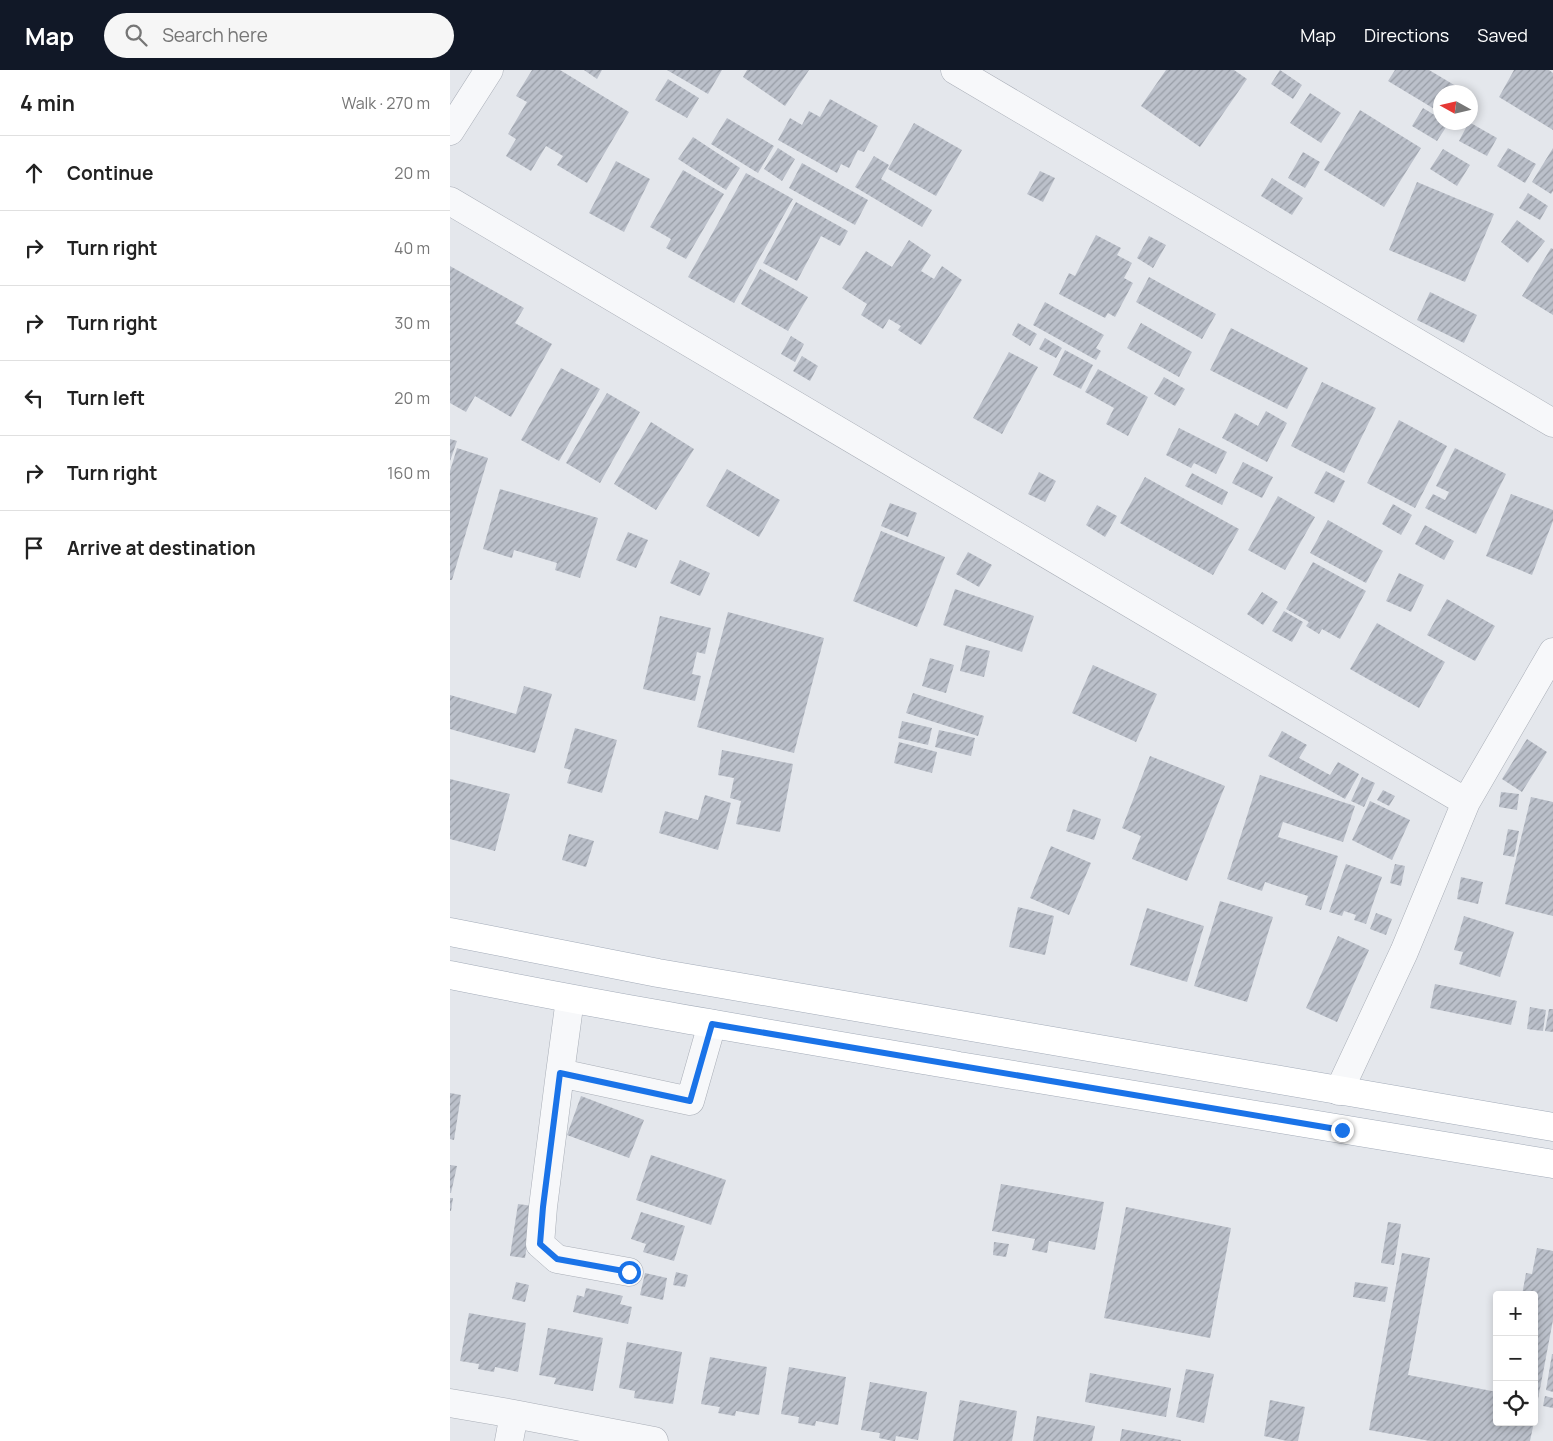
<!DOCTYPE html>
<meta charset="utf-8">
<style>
body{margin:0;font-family:Manrope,sans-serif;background:#f6f6f6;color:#222}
.controls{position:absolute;right:15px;bottom:15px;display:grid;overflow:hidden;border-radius:5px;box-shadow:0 2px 8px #0003}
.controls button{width:45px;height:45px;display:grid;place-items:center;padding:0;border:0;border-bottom:1px solid #e0e0e0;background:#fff;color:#222;font:25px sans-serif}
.compass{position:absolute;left:983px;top:15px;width:45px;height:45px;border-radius:50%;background:#fff;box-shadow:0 2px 8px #0003;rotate:278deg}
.stop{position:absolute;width:15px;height:15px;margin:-11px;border:4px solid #1a73e8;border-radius:50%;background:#fff}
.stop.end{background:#1a73e8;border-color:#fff;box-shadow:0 1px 5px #0008}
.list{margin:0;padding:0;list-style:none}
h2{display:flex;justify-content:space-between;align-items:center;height:65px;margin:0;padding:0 20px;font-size:21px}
h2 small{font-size:16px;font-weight:400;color:#767676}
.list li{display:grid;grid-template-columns:32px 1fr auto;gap:15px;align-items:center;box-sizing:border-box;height:75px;padding:0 20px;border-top:1px solid #e0e0e0}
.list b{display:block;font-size:19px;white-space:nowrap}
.list em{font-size:16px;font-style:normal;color:#767676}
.icon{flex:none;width:28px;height:28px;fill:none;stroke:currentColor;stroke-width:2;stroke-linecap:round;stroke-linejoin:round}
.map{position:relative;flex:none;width:1103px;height:1371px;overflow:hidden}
header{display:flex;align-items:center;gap:30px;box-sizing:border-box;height:70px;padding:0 25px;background:#111827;color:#fff}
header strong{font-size:24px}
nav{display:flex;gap:28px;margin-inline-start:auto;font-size:18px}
.search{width:350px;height:45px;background:#f6f6f6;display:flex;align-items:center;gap:12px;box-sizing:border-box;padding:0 18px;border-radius:28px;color:#767676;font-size:19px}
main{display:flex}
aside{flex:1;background:#fff}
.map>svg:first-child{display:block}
.building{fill:url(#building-hatch)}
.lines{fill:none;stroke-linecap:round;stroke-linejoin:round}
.minor-casing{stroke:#a9aeb7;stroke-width:29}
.primary-casing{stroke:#a3abb8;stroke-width:29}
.minor{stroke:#f7f8fa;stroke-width:28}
.primary{stroke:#fff;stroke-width:28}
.route{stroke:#1a73e8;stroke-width:6}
</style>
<header>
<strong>Map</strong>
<div class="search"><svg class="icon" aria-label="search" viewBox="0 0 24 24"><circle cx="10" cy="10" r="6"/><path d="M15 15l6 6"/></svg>Search here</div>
<nav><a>Map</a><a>Directions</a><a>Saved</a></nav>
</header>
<main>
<aside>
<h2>4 min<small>Walk · 270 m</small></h2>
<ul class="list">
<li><svg class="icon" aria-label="ahead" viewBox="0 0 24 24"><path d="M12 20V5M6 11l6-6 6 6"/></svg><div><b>Continue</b></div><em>20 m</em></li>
<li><svg class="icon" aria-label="right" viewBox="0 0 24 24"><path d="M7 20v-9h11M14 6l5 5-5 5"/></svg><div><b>Turn right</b></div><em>40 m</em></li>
<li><svg class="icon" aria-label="right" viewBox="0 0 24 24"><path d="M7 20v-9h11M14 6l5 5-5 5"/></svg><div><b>Turn right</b></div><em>30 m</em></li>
<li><svg class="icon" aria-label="left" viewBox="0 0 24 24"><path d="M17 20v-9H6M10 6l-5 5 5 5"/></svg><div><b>Turn left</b></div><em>20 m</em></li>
<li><svg class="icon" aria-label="right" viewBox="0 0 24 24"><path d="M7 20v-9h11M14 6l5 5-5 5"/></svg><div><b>Turn right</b></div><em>160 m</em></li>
<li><svg class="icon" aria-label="arrive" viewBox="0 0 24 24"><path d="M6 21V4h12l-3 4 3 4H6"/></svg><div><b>Arrive at destination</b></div></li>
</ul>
</aside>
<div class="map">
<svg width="1103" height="1371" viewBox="0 0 1103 1371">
<defs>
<pattern id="building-hatch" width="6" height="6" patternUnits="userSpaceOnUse" patternTransform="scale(1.25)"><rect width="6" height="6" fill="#bbc0ca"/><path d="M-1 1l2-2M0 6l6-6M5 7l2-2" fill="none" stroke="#989da6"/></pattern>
</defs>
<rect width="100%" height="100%" fill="#e4e7ec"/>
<!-- building -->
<path class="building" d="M82,0H110L179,42L137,113L107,95L113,86L96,76L81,101L56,86L66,69L58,64L77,32L66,26Z
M134,0H152L147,9Z
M217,0H272L258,24Z
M297,0H359L335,36L293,7Z
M716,0H784L797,9L750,77L691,36Z
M830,0L852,15L843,29L821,14Z
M945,0H979L1016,22H991V43L938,11Z
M1064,0H1099L1103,3V60L1049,27Z
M218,9L249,28L237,48L205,30Z
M860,23L891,43L871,73L840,53Z
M380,29L428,56L414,82L408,80L399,98L391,94L387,103L328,70L340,48L352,55L359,41L370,47Z
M973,38L991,49V52L998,54L987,71L962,56Z
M910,40L971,78L934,137L874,100Z
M277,48L324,76L308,103L261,74Z
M1019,52L1047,68L1037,86L1009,71Z
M464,53L512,80L486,126L438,99Z
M243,67L290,98L276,120L228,89Z
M328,78L345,89L332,111L314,99Z
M1058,78L1086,94L1075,113L1047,96Z
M1103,78V121L1101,124L1082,112Z
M993,79L1020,95L1007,116L980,99Z
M853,82L870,92L855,118L838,108Z
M424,86L439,95L431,109L482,140L472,157L405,117Z
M166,91L200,109L174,162L139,143Z
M352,93L418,130L405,155L339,118Z
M233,100L274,124L236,189L216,178L221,169L200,157Z
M590,101L605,108L593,132L577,124Z
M296,103L343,129L284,233L238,207Z
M822,108L853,128L842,145L811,126Z
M967,112L1044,144L1015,212L939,180Z
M1078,123L1098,136L1090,150L1069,138Z
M346,132L398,161L390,176L371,166L347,211L313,193Z
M1067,150L1095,171L1078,193L1051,172Z
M646,165L671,178L667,185L682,193L674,208L683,213L665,247L658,243L655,248L609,224L619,203L625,206Z
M699,166L716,175L703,198L687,188Z
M459,170L481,185L471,201L484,209L492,196L512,210L471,275L448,260L451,256L439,249L433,259L411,245L417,234L392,218L416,181L442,197Z
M1101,178L1103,179V245L1072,226Z
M0,196L74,238L65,253L102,274L61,347L25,326L16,342L0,333Z
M310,199L358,227L338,261L291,234Z
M699,207L766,244L752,269L686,232Z
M980,222L1027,245L1014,273L967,250Z
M595,232L654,265L646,278L651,281L646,290L583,255Z
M568,253L587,264L580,276L562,265Z
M691,253L742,282L729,307L677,278Z
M781,258L858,298L837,339L760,300Z
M341,266L354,274L345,292L331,284Z
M595,268L612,278L606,288L589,279Z
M615,280L643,295L631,319L603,305Z
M559,282L588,297L552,364L523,348Z
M352,286L368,296L360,311L343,301Z
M111,298L150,319L109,391L71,370Z
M648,299L698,327L678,366L656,354L664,338L635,322Z
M714,307L735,319L725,336L704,324Z
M872,312L926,338L894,403L841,376Z
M157,323L190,342L150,413L116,393Z
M816,341L837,353L817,392L772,368L785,343L808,356Z
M949,350L997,376L965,438L917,413Z
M201,352L244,379L206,440L164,414Z
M729,358L777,382L766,404L744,393L741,398L716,385Z
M0,369L7,371L0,391Z
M7,378L38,388L2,510H0V401Z
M1005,378L1056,404L1026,464L975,438L983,424L995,430L999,422L986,416Z
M793,392L823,407L812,428L782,413Z
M277,399L330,430L309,467L256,436Z
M876,401L895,411L884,433L864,423Z
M589,402L606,411L595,432L578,424Z
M742,403L778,422L772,435L735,416Z
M695,407L789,459L763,505L670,453Z
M50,419L148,448L130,508L105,500L107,493L64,480L62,488L33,479Z
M1061,424L1103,440V451L1082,505L1036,486Z
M828,426L865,447L835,500L798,480Z
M440,433L467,443L458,467L431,456Z
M943,434L962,445L951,465L932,454Z
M647,435L667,446L655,467L636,455Z
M878,450L933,481L916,513L860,483Z
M975,455L1004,471L994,490L965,474Z
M431,461L495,487L467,557L403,531Z
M178,462L198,470L186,498L166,490Z
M518,482L542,495L529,517L506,504Z
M230,490L260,503L250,526L220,513Z
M863,492L916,521L890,569L872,559L869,564L856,556L859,552L836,539Z
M949,503L974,515L961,542L936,531Z
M505,519L584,546L572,582L493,555Z
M812,522L828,532L813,555L797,544Z
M997,529L1045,556L1025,591L977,565Z
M834,541L853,552L842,572L822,561Z
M278,542L374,568L344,683L247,657Z
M210,546L261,558L255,584L247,582L242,604L251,606L245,631L193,619Z
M927,553L995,592L969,638L900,599Z
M516,575L540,581L534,607L510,601Z
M480,588L504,595L496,623L472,616Z
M643,595L707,624L686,672L622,643Z
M74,616L102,624L85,683L0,659V625L66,644Z
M463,623L534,646L528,666L456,643Z
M452,651L482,658L478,675L448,668Z
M125,658L167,670L152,723L117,713L121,700L114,698Z
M489,660L525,668L521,686L485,677Z
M832,661L857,675L849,688L880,705L888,692L909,704L895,729L818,686Z
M1077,669L1097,682L1072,722L1052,709Z
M449,672L487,682L482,703L444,693Z
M272,680L343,694L330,762L286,754L291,731L280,728L284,708L268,705Z
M700,686L775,716L737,811L682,789L691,766L672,758Z
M810,705L905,736L893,772L833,752L828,767L888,786L871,840L855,835L858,826L815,812L812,821L777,809Z
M912,707L925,713L914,737L901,731Z
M0,709L60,724L45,781L0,769Z
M933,720L945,726L939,736L927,730Z
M1051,722L1069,724L1067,740L1049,737Z
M255,725L281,733L268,780L209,763L215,741L248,750Z
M1081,727L1103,732V846L1055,834Z
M920,731L960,750L942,790L902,770Z
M623,739L651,749L644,770L616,761Z
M1058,759L1069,761L1064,787L1053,785Z
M119,764L144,771L136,797L112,790Z
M601,776L641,793L619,845L580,828Z
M896,794L932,807L916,854L904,850L906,845L894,841L892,846L879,842Z
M945,794L955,796L951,816L940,813Z
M1011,807L1033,812L1028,834L1007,829Z
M770,831L823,847L797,932L744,916Z
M568,837L604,846L595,885L559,877Z
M697,838L754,856L737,912L680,895Z
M926,843L942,849L936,865L920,859Z
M1014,846L1064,862L1050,907L1009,894L1013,882L1004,880Z
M888,866L919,880L887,952L856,938Z
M985,914L1067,931L1061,955L980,938Z
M1080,937L1096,940L1093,961L1077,959Z
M1099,939H1103V962L1095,961Z
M0,1023L11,1025L4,1070L0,1069Z
M131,1026L194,1050L179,1088L117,1065Z
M201,1085L276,1110L261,1155L186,1130Z
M0,1095L7,1096L1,1123H0Z
M551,1114L654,1132L645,1180L599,1171L597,1183L582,1180L585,1169L542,1161Z
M0,1128H3L1,1141H0Z
M68,1134L83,1136L75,1188L60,1186Z
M676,1137L781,1158L760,1268L654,1248Z
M191,1142L235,1156L224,1191L193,1182L196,1174L181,1169Z
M938,1152L951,1154L944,1195L931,1193Z
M544,1172L559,1174L556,1187L543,1185Z
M1087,1178L1103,1181V1250L1085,1345L1084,1225H1072L1076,1203L1082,1204Z
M952,1183L980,1188L958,1305L1047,1322V1352H1084L1080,1371H980L919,1360Z
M226,1202L238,1205L235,1217L223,1215Z
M195,1203L217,1208L213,1230L190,1225Z
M66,1212L79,1215L75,1232L62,1229Z
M905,1212L938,1217L935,1232L903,1227Z
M136,1218L173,1226L170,1234L182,1237L178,1254L123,1242L127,1225L134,1227Z
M19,1243L76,1253L68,1302L45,1297L44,1302L28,1299L29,1294L10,1291Z
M98,1258L153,1268L143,1321L104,1314L106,1308L89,1305Z
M177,1272L232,1282L223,1334L184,1328L185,1321L169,1318Z
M1102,1284H1103V1322L1096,1320Z
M260,1287L317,1297L309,1345L286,1341L285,1346L268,1343L270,1337L251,1334Z
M339,1297L396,1307L388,1355L366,1351L365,1356L348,1353L349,1347L331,1344Z
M736,1299L764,1304L754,1353L726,1347Z
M640,1303L721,1318L716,1347L635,1332Z
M420,1312L477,1322L468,1370L446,1366L445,1371H443L429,1368L430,1363L411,1360Z
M1095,1326L1103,1328V1338L1093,1336Z
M510,1330L567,1341L562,1371H503Z
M820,1330L855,1337L848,1371H837L814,1366Z
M587,1346L645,1356L642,1371H583Z
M672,1359L731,1370V1371H670Z"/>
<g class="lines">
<!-- minor casing -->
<g class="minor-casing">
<path id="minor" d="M505,0L1103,353
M0,61L39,0
M0,131L1016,732
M120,929L110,1003L240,1031L262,954
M110,1003L93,1137L90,1174L107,1189L179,1202
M889,1021L954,882L1016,732L1103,582
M0,1333L64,1344L204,1371
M59,1371L64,1344"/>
</g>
<!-- primary casing -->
<g class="primary-casing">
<path id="primary" d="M0,862L208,903L1103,1057
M0,905C169,939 339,967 509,996C707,1029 905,1062 1103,1094"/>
</g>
<!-- minor -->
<use href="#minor" class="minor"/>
<!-- primary -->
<use href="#primary" class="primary"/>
</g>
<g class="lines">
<!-- route -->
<path class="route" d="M179,1202L107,1189L90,1174L93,1137L110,1003L240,1031L262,954L892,1060"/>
</g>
</svg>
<div class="controls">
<button>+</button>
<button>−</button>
<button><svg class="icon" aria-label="locate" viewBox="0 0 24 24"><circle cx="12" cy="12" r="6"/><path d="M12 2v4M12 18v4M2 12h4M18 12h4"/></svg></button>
</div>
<svg class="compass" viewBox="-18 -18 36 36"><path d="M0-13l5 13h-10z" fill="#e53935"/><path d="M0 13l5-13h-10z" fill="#767676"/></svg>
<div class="stop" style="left:179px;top:1202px"></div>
<div class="stop end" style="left:892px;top:1060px"></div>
</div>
</main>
